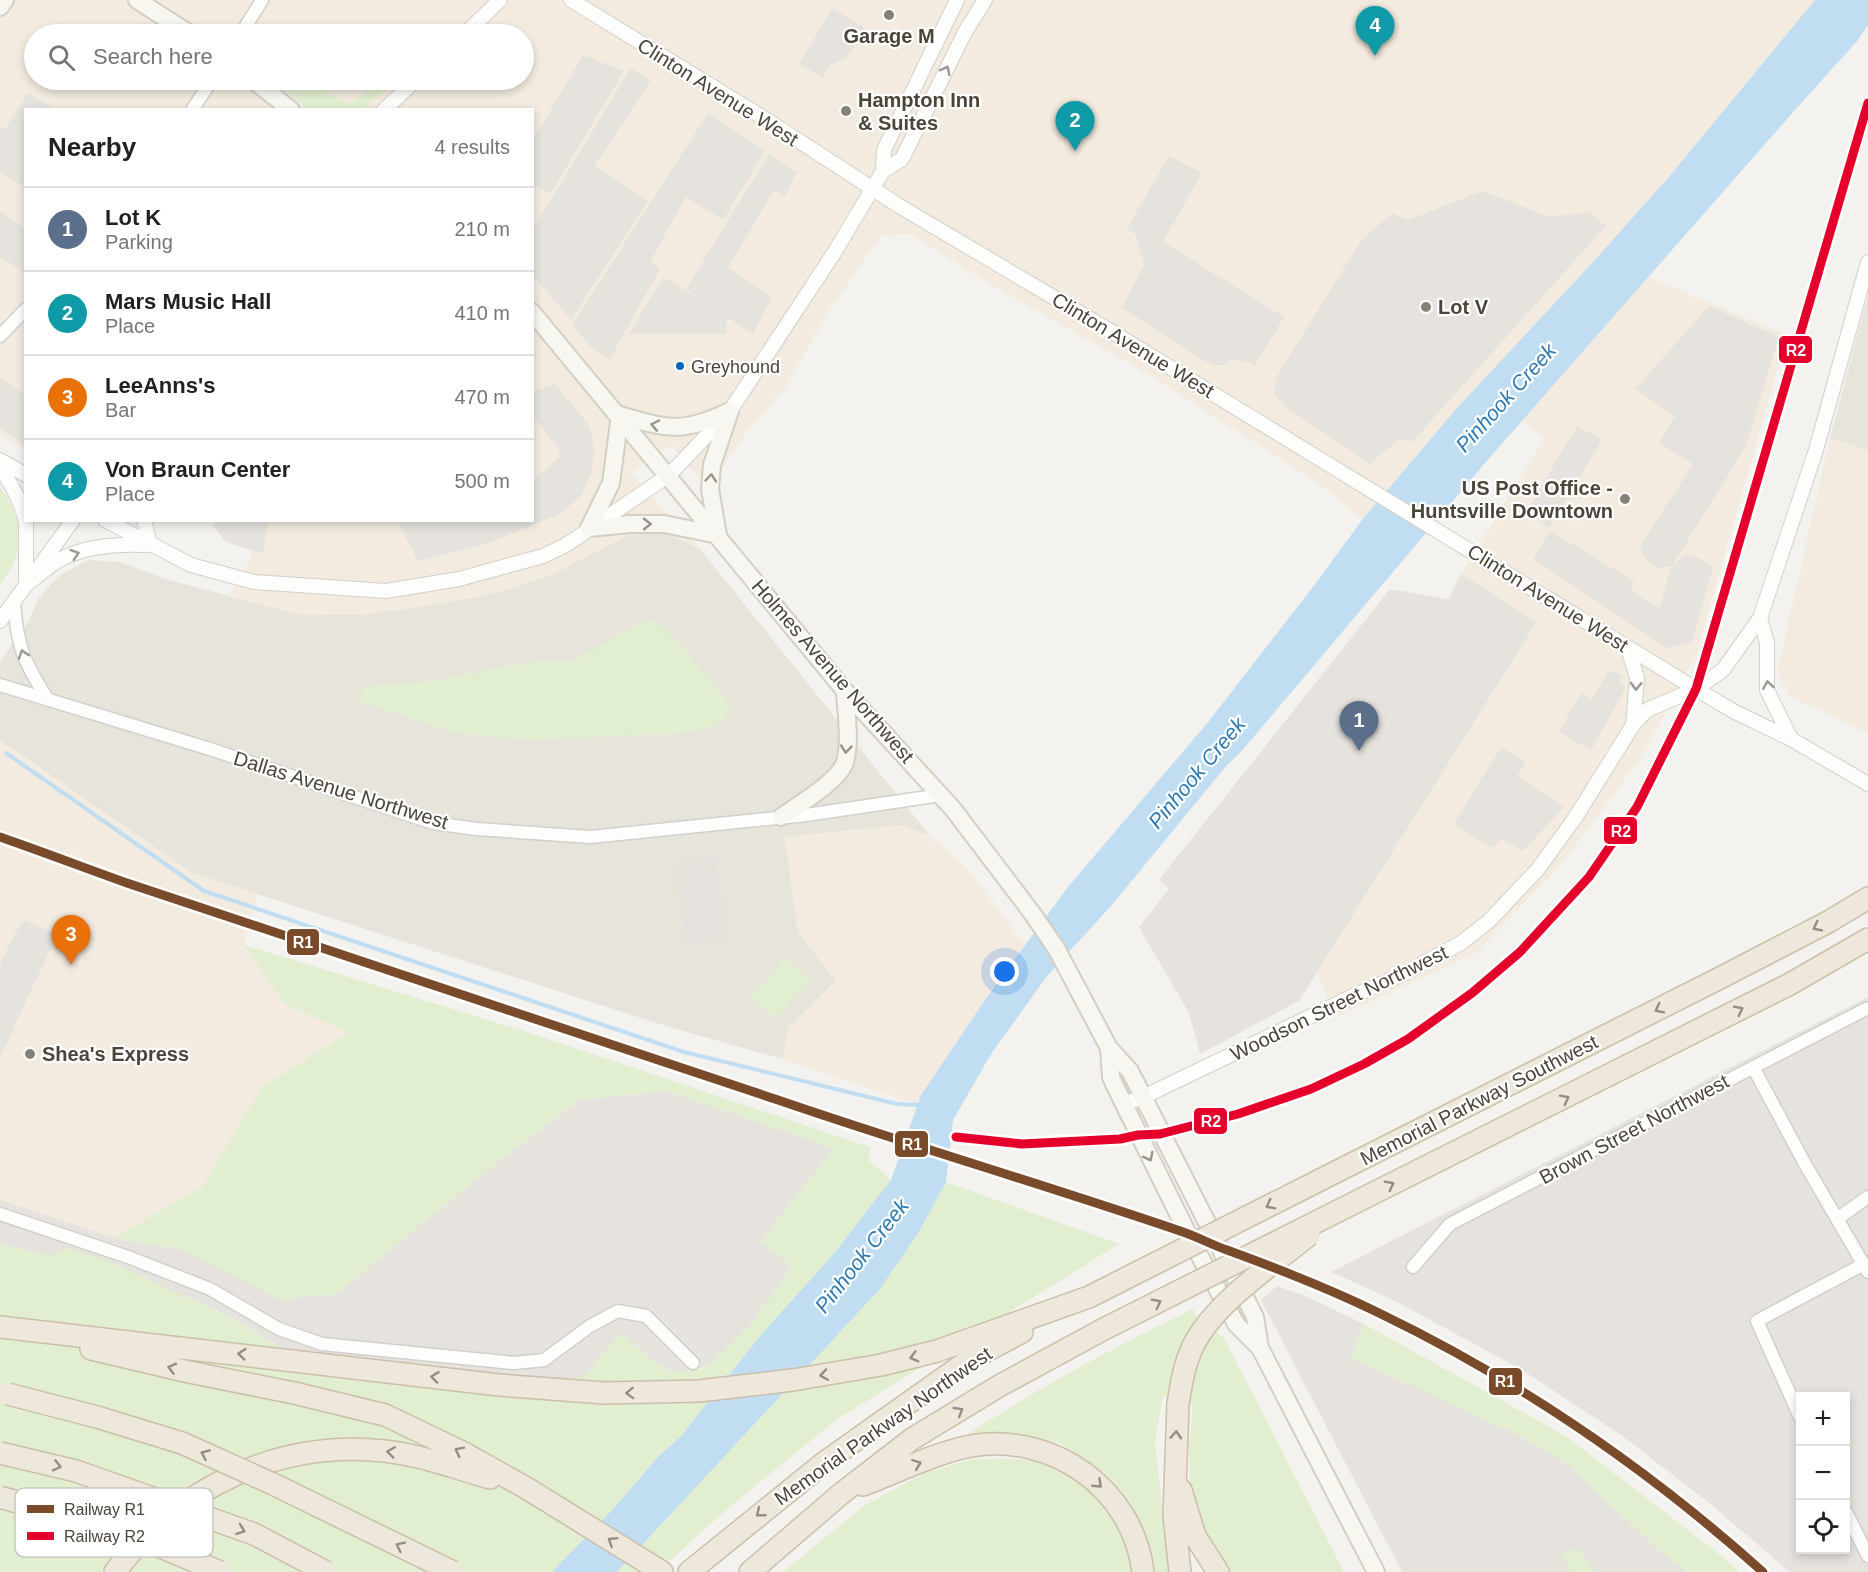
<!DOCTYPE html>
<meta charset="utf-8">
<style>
body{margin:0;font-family:Arial,sans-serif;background:#f6f6f6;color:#202124}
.controls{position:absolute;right:18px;bottom:18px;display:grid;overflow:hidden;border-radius:0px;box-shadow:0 3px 9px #0003}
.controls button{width:54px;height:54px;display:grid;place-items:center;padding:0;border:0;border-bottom:2px solid #e0e0e0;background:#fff;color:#202124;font:30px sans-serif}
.you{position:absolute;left:1005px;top:972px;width:21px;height:21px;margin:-15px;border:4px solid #fff;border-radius:50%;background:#1a73e8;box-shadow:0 0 0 9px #1a73e833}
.badge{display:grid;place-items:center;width:39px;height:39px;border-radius:50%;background:#0b8043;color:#fff;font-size:20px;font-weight:700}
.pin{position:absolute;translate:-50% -50px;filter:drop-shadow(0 2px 3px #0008)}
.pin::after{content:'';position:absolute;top:32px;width:21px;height:18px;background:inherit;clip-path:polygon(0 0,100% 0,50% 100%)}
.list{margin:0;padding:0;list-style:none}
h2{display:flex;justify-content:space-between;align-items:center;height:78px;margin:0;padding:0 24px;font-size:26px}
h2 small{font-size:20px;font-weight:400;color:#757577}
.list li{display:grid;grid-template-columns:39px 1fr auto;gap:18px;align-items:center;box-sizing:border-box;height:84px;padding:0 24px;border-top:2px solid #e0e0e0}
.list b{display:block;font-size:22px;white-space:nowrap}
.list p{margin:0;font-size:20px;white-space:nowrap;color:#757577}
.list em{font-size:20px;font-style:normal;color:#757577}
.icon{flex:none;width:33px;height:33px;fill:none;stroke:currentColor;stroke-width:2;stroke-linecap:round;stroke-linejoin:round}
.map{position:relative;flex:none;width:1868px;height:1572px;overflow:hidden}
.search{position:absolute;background:#fff;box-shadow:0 3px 9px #0003;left:24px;top:24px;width:510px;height:66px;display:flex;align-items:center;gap:15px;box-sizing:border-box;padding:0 21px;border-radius:33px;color:#757577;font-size:22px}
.panel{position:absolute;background:#fff;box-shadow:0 3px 9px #0003;left:24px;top:108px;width:510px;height:414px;border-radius:0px}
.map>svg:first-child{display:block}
.residential{fill:#e7e4dc}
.commercial{fill:#f3ebdf;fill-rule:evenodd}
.industrial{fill:#e6e2de;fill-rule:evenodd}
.green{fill:#e1eecf}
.parking{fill:#e6e3df}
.water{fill:#c0ddf1}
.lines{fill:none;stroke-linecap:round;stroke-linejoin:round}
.stream{stroke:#c0ddf1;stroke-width:4}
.minor-casing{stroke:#d2d0cb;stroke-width:15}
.tertiary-casing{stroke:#d2d0cb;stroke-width:16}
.secondary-casing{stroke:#d3cfc5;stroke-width:20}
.motorway-casing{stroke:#ccbfa9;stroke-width:24}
.minor{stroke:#fdfdfc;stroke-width:12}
.tertiary{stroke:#fdfdfc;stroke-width:14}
.secondary{stroke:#f7f6f1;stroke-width:16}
.motorway{stroke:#ede8db;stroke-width:21}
.motorway-bridge-casing{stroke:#ccbfa9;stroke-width:24;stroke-linecap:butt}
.motorway-bridge{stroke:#ede8db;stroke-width:21}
.rail-1-casing{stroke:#fff;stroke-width:14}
.rail-2-casing{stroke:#fff;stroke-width:14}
.rail-1{stroke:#7a4b2a;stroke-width:9}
.rail-2{stroke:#e4002b;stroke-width:9}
.oneway{stroke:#9b9791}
.oneway2{stroke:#98948c}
.oneway3{stroke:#948e82}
.poi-dot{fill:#868178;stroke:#fff;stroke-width:2}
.bus-dot{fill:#0065bd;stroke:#fff;stroke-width:2}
.labels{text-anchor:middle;stroke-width:4.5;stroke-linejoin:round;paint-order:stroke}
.bus-label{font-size:18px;fill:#4b4439;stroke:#fff;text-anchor:start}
.poi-label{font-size:20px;font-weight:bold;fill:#4b4439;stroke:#fff;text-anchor:start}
.street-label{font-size:20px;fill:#4b4439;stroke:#fff}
.water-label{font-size:21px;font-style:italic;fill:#2e7ab2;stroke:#fff}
.key{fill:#fff;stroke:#c9c7c4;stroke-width:1.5}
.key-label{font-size:16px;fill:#4b4439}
.line-badge{stroke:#fff;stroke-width:2}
.badge-label{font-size:16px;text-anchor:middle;font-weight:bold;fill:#fff}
</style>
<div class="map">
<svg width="1868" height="1572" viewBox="0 0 1868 1572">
<rect width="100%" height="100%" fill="#f4f2ee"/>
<!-- residential -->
<path class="residential" d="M1868,295V450L1830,438Z
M665,533L700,549L931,837L903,825L785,837L798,932L836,981L789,1027L783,1059L669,1027L192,873L0,740V661L28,623L38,599L52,583L60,575L89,560L120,562L165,579L298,614L358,615L444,603L504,591L556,572L628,535Z"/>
<!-- commercial -->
<path class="commercial" d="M0,0H1815L1668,178L1594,261L1456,409L1362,520L1319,484L1140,369L991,285L910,234L881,236L829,311L785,388L744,436L708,489L672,446L630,472L700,549L665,533L628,535L556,573L504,591L444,603L358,615L299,614L229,597L250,559L260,521L532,520V110H26L25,450L0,434ZM34,34H524V80H34Z
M1647,277L1787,335L1696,656L1640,759L1561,865L1476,953L1337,1017L1317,972L1537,623L1461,574L1544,439L1522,421Z
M1830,438L1868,450V733L1789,696L1777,672Z
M0,740L192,873L258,894L244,945L284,1003L348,1033L262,1087L202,1187L113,1238L0,1200Z
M903,825L931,837L966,867L1025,945L987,997L921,1095L918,1105L783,1059L789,1027L836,981L798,932L785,837Z"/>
<!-- industrial -->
<path class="industrial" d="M1868,997V1572H1790L1708,1502L1621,1435L1522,1370L1397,1302L1331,1272ZM1800,1396H1846V1550H1800Z
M667,1091L834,1148L760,1242L792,1266L750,1325L707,1367L672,1373L652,1360L621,1333L585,1375L521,1399L321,1372L233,1319L187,1297L50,1256L0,1244V1200L113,1238L180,1249L283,1301L305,1296L335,1295L499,1161L580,1100Z
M1277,1286L1305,1296L1364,1324L1351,1357L1513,1432L1562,1460L1658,1549L1687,1572H1595L1576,1548L1570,1570L1566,1572H1402L1261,1300Z"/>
<!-- green -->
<path class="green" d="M272,80H307L349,105L367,90L373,80H397L366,106L358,110L309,109Z
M0,488C15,505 23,532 17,555C14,566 6,575 0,584Z
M646,620H654L665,627L726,699L728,710L725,718L712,728L682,733L533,740L497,738L447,731L359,701L363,686L427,682L535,661H572Z
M244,945L524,1031L870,1147L869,1161L891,1180L832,1256L765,1330L681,1436L657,1458L614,1508L552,1572H0V1244L50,1256L68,1248L109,1261L233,1319L321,1372L521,1399L585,1375L621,1333L652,1360L672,1373L707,1367L750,1325L792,1266L760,1242L834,1148L667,1091L580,1100L499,1161L335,1295L305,1296L283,1301L180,1249L113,1238L202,1187L262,1087L348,1033L284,1003Z
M785,958L810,980L775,1019L751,998Z
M946,1182L1119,1244L836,1420L728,1508L658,1572H617L880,1289L919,1232Z
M1193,1309L1197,1318L1224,1338L1344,1572H1226L1207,1540L1190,1497L1189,1448L1193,1405L1163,1396L1155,1442L1169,1572H1152L1150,1551L1131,1503L1106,1474L1060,1443L1005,1432L962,1438C1036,1389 1113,1348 1193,1309Z
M1364,1324L1567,1437L1728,1561L1739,1572H1687L1658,1549L1562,1460L1513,1432L1351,1358Z
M972,1459C991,1459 1028,1457 1045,1463C1088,1476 1129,1528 1134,1572H783L865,1505L925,1473Z
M1576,1548L1595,1572H1566L1570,1569L1560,1555Z"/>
<!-- parking -->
<path class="parking" d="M832,8L867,30L846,58L829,66L823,78L799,64Z
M583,55L624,71L550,194L533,184V140Z
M631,68L651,80L595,166L648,201L571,320L533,276V229Z
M28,93L55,109L26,110L25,187L0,172V127L5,129Z
M708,113L765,151L723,220L686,197L651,260L660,269L610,359L591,347L572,325Z
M769,154L797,172L785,197L774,190L728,268L772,297L753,334L727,317L726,334H629L663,277L706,303L686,289Z
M1169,156L1202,173L1163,242L1284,317L1255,366L1246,360L1242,363L1231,358L1225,365L1213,366L1122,308L1144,265L1136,235L1127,228Z
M1482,191L1550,217L1589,212L1606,226L1412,442L1399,439L1370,464L1283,405L1274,392L1277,376L1362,239L1393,213L1408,220Z
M0,212L25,228V273L0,258Z
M1709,306L1779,337L1746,446L1672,566L1659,568L1646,560L1640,546L1693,464L1659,443L1675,416L1635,389Z
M0,378L25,395V444L0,428Z
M555,384L587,423L591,432L594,449L592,472L581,496L560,514L486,544L418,561L397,521L532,520L533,481L560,456L556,445L533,416V392Z
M1577,426L1602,440L1549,528L1526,512Z
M217,521H268L263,554L226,542L213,525Z
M1550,531L1634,581L1631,591L1660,608L1670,569L1684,555L1699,558L1713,567L1692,642L1667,648L1533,559Z
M1461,574L1537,622L1299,1001L1200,1054L1189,1013L1139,927L1169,889L1159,880L1390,589L1448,599Z
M1609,670L1623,676L1620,684L1626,687L1591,751L1559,731L1581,693L1592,699Z
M1501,747L1526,762L1517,776L1564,807L1523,851L1501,839L1493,848L1453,825Z
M716,857L729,939L685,944L674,862Z
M24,920L57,934L0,1058V965L12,938Z
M1646,1131L1711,1249L1727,1259L1748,1302V1327L1675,1363L1647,1305L1621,1287L1640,1254L1648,1260L1655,1250L1671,1259L1612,1149Z
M1856,1294L1868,1318V1354L1855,1328L1793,1361L1790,1338L1798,1322Z"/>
<!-- water -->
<path class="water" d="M1815,0H1868V25L1857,41L1787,119L1491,456L1240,753L1227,765L1111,906L1047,976L991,1054L953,1120L946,1182L919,1232L880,1289L617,1572H552L614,1508L657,1458L681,1436L765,1330L832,1256L891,1180L921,1095L987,997L1068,887L1209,721L1319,579L1362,520L1456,409L1594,261L1668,178Z"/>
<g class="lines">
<!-- stream -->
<path class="stream" d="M6,753L204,891L684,1052L897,1104L918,1105"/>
<!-- minor casing -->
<g class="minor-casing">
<path id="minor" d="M241,34L262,0
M192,110L212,80
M0,336L26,309
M14,602C17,647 24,662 48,700
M0,685L210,749L433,823L477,829L590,837L806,815L941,795
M1753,1067L1805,1164L1868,1272
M0,1214L128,1257L210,1289L279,1329L322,1344L514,1363L544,1360L590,1326L618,1311L646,1316L693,1363
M1837,1219L1868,1197
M1413,1267L1450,1224L1868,1008
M1800,1417L1757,1321L1864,1264
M1846,1512L1868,1556"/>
</g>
<!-- tertiary casing -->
<g class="tertiary-casing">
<path id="tertiary" d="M571,0L762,117L901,207L1112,332L1696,689L1735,712L1791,739L1868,784
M465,34L500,0
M384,110L416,80
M883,171L884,150L957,0
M0,460L26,475
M0,467C12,486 22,502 26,523V585
M105,520L191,565L254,582L386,591L459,579L543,556L566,545L669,475L730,411L834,253L883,171L902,159L965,32L985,0
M144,520L150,545
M26,585C37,577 49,565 61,559C86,546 118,544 145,545
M1760,618L1767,643V690L1791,739
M0,621L73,520
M1628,648L1637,678L1633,725
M1124,1104L1143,1097L1349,998L1405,973L1461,943L1489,921L1538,869L1575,818L1633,725L1647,710L1696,689L1723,670L1760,618L1816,450L1868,262"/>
</g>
<!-- secondary casing -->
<g class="secondary-casing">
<path id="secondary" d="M137,0L190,34
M0,7L5,0
M253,80L291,110
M532,312L845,691L953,809L1032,913L1056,948L1109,1048L1130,1071L1255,1317L1260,1348
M620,415C671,430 681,433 730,411
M589,528L630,524H664L718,535
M589,528L611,483L620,415
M718,535L710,489L712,465L730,411
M781,817C798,805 839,781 845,762C851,740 846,713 845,691
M1109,1048L1111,1077L1115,1086L1188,1234L1236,1324L1260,1348L1376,1572"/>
</g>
<!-- motorway casing -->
<g class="motorway-casing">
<path id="motorway" d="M1322,1179L1720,978L1828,922L1868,898
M1338,1211L1790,984L1868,939
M0,1327L499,1385L604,1393L699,1391L793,1380L881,1365L937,1351L1089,1297
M91,1349L189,1372L294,1393L385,1415L462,1452L528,1489L662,1572
M1178,1404L1174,1515L1180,1572
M863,1485C895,1473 938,1452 971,1446C1053,1432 1133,1489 1143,1572
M1181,1490L1195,1536L1218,1572
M115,1572C178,1487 279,1440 384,1451C421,1455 455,1468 490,1478
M689,1572L825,1462L969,1360L1022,1332
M750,1572L842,1493L912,1439L999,1386L1104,1329"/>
</g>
<!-- minor -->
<use href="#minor" class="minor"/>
<!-- tertiary -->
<use href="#tertiary" class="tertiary"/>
<!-- secondary -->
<use href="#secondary" class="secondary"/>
<!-- motorway -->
<use href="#motorway" class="motorway"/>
<!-- motorway-bridge casing -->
<g class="motorway-bridge-casing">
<path id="motorway-bridge" d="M1089,1297L1322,1179
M1104,1329L1338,1211
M8,1394L97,1417L182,1443L273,1484L453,1572
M1178,1404C1181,1385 1184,1365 1193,1346C1215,1302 1271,1266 1309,1235
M0,1453L76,1471L254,1534L326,1572
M0,1497L130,1534L220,1572"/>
</g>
<!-- motorway-bridge -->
<use href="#motorway-bridge" class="motorway-bridge"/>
<!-- rail-1 casing -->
<g class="rail-1-casing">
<path id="rail-1" d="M0,837C43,852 85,868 127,883C344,957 562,1026 778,1100C912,1146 1049,1186 1183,1232C1198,1237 1212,1245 1227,1250C1279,1269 1330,1289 1379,1313C1518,1380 1648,1469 1763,1572"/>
</g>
<!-- rail-2 casing -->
<g class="rail-2-casing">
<path id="rail-2" d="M956,1137L1022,1144L1120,1139L1138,1135L1160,1134L1238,1114L1311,1089L1364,1064L1408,1039L1472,993L1520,952L1589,877L1637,807L1696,689L1868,103"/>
</g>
<!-- rail-1 -->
<use href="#rail-1" class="rail-1"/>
<!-- rail-2 -->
<use href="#rail-2" class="rail-2"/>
</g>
<!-- one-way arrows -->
<defs><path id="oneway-chevron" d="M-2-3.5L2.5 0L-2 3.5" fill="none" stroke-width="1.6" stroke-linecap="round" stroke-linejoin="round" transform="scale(1.5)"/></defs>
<g class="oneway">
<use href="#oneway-chevron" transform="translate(946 70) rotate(-63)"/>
<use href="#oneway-chevron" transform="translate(75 554) rotate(-18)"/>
<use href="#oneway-chevron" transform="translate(23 654) rotate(-109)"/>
<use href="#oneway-chevron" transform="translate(1768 685) rotate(-99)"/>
<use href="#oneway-chevron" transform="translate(1636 686) rotate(92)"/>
</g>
<g class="oneway2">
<use href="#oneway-chevron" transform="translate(655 425) rotate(-168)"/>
<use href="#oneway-chevron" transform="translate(711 478) rotate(-85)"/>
<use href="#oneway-chevron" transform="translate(647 524)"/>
<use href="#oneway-chevron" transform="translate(846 749) rotate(96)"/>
<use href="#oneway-chevron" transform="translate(1149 1157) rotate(63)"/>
</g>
<g class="oneway3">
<use href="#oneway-chevron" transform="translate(1817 927) rotate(153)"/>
<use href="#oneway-chevron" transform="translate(1659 1009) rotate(153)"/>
<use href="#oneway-chevron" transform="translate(1739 1010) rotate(-27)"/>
<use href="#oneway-chevron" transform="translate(1565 1099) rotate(-27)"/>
<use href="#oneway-chevron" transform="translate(1390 1185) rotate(-27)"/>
<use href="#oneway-chevron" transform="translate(1270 1205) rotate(153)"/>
<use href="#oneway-chevron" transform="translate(1157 1303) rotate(-27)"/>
<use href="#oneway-chevron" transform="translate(242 1354) rotate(-174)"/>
<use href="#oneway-chevron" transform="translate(914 1357) rotate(165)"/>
<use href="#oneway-chevron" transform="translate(172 1368) rotate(-166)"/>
<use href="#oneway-chevron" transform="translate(824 1375) rotate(171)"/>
<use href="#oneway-chevron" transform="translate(435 1377) rotate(-173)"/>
<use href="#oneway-chevron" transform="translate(630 1393) rotate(178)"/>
<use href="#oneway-chevron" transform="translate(959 1411) rotate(-31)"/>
<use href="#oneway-chevron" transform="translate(1176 1435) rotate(-87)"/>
<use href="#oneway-chevron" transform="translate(459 1451) rotate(-153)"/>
<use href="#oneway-chevron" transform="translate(391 1452) rotate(-172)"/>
<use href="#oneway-chevron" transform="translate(205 1454) rotate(-156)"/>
<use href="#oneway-chevron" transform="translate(917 1464) rotate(-21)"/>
<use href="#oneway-chevron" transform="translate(57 1466) rotate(14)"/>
<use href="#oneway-chevron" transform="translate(1098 1484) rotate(43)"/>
<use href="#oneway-chevron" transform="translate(760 1513) rotate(141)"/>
<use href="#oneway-chevron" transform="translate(241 1530) rotate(20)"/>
<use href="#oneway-chevron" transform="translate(612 1541) rotate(-148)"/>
<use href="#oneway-chevron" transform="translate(400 1546) rotate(-154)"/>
</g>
<!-- markers -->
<g class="poi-dot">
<circle cx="889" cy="15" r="6"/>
<circle cx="846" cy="111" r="6"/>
<circle cx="1426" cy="307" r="6"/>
<circle cx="1625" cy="499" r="6"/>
<circle cx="30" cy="1054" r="6"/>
</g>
<circle class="bus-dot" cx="680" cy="366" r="5"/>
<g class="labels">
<!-- bus labels -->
<g class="bus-label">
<text x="691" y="373">Greyhound</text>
</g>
<!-- poi labels -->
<g class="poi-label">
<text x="889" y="43" text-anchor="middle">Garage M</text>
<text x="858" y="107">Hampton Inn<tspan x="858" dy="23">&amp; Suites</tspan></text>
<text x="1438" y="314">Lot V</text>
<text x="1613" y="495" text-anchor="end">US Post Office -<tspan x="1613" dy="23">Huntsville Downtown</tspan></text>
<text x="42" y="1061">Shea's Express</text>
</g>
<!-- street labels -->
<g class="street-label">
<text transform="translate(718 92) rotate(32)" y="7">Clinton Avenue West</text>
<text transform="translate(1133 345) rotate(31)" y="7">Clinton Avenue West</text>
<text transform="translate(1548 598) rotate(32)" y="7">Clinton Avenue West</text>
<text transform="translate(833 671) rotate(49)" y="7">Holmes Avenue Northwest</text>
<text transform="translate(341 790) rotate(17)" y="7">Dallas Avenue Northwest</text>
<text transform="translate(1339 1003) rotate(-26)" y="7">Woodson Street Northwest</text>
<text transform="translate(1479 1100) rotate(-27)" y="7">Memorial Parkway Southwest</text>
<text transform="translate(1634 1129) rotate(-28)" y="7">Brown Street Northwest</text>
<text transform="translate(883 1426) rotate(-35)" y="7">Memorial Parkway Northwest</text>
</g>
<!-- water labels -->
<g class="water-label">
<text transform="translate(1506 398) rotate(-48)" y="7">Pinhook Creek</text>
<text transform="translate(1197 773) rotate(-50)" y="7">Pinhook Creek</text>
<text transform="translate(862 1256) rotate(-52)" y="7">Pinhook Creek</text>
</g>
</g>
<!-- legend -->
<rect x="15" y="1488" width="198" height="69" rx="9" class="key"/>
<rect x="27" y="1505" width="27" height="8" fill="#7a4b2a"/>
<rect x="27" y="1532" width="27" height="8" fill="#e4002b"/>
<g class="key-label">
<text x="64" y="1515">Railway R1</text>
<text x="64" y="1542">Railway R2</text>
</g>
<g class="line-badge">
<rect x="1778" y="335" width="35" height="29" rx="6" fill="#e4002b"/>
<rect x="1603" y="816" width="35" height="29" rx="6" fill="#e4002b"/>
<rect x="286" y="928" width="34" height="28" rx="6" fill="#7a4b2a"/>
<rect x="1193" y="1107" width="35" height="28" rx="6" fill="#e4002b"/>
<rect x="894" y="1130" width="35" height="28" rx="6" fill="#7a4b2a"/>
<rect x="1488" y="1367" width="35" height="29" rx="6" fill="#7a4b2a"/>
</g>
<g class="badge-label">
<text x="1796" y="356">R2</text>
<text x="1621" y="837">R2</text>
<text x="303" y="948">R1</text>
<text x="1211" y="1127">R2</text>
<text x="912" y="1150">R1</text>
<text x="1505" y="1387">R1</text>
</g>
</svg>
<div class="controls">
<button>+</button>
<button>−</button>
<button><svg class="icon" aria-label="locate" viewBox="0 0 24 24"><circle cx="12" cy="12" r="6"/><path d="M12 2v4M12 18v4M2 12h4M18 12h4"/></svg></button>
</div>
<div class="you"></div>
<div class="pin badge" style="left:1359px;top:751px;background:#5c6f8a">1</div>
<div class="pin badge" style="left:1075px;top:151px;background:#0f9aa8">2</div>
<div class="pin badge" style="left:71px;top:965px;background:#e8710a">3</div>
<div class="pin badge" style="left:1375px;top:56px;background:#0f9aa8">4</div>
<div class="search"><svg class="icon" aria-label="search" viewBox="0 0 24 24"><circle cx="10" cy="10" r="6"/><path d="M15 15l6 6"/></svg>Search here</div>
<section class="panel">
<h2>Nearby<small>4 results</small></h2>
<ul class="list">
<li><span class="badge" style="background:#5c6f8a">1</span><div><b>Lot K</b><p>Parking</p></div><em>210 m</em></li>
<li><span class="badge" style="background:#0f9aa8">2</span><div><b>Mars Music Hall</b><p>Place</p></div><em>410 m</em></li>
<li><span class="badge" style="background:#e8710a">3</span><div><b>LeeAnns's</b><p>Bar</p></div><em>470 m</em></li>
<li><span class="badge" style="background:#0f9aa8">4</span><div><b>Von Braun Center</b><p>Place</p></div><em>500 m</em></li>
</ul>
</section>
</div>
